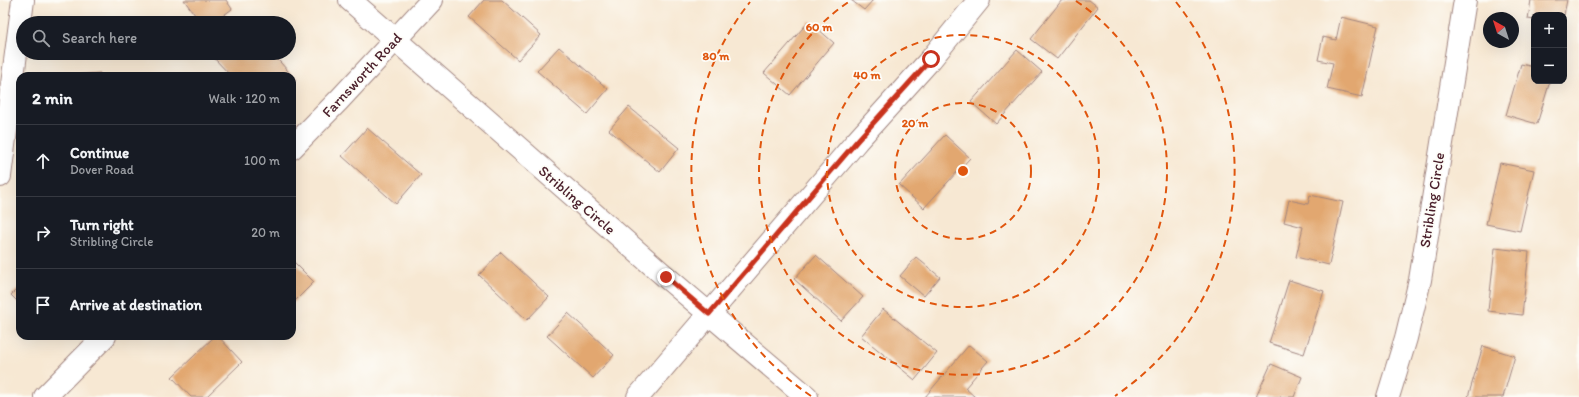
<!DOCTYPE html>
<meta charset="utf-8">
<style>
body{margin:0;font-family:Itim,sans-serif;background:#242831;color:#f1f3f6}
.controls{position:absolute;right:12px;top:12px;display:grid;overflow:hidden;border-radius:8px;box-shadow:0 4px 16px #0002}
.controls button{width:36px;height:36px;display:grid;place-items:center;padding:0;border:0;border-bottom:1px solid #363941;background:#171b24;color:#f1f3f6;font:20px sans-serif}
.compass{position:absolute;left:1483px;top:12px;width:36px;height:36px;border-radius:50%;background:#171b24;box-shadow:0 4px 16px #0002;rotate:321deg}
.stop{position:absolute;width:12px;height:12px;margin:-9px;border:3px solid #c8321e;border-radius:50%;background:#fff}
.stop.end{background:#c8321e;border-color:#fff;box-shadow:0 1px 4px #0008}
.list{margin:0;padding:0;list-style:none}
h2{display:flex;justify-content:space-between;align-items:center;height:52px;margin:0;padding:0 16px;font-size:17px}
h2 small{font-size:13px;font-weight:400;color:#9ea1a6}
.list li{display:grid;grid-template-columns:26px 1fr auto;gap:12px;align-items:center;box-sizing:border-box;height:72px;padding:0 16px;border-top:1px solid #363941}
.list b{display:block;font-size:15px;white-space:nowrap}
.list p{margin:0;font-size:13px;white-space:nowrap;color:#9ea1a6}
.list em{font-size:13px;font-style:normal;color:#9ea1a6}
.icon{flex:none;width:22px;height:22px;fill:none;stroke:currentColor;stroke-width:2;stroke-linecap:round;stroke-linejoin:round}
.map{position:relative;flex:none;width:1579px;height:397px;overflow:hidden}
.search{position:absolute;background:#171b24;box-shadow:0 4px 16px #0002;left:16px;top:16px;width:280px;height:44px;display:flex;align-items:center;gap:10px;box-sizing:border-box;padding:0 14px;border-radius:22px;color:#9ea1a6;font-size:15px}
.panel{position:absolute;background:#171b24;box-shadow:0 4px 16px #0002;left:16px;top:72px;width:280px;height:268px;border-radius:12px}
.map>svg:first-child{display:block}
.building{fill:#e2a770}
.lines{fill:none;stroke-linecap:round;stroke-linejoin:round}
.minor-casing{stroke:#a0847f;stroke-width:24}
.minor{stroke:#fff;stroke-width:22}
.route{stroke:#c8321e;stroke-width:5}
.ring{fill:none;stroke:#e0560e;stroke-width:2;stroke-dasharray:7 5}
.labels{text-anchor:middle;stroke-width:3.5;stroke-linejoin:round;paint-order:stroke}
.street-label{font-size:15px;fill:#4a1f2b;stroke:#fdfcf7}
.centre{fill:#e0560e;stroke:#fdfcf7;stroke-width:2}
.ring-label{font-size:12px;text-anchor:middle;font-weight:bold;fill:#e0560e;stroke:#fdfcf7;stroke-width:3.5;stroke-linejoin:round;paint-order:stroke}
</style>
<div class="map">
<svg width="1579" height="397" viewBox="0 0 1579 397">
<rect width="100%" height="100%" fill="#fdfcf7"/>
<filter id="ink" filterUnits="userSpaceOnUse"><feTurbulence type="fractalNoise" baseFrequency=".025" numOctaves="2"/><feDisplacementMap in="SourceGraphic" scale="8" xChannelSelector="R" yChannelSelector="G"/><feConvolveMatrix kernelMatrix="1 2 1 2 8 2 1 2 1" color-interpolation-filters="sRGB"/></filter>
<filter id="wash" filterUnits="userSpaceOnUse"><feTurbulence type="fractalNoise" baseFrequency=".012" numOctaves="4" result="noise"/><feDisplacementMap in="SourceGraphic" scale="16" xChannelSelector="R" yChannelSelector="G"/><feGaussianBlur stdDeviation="0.9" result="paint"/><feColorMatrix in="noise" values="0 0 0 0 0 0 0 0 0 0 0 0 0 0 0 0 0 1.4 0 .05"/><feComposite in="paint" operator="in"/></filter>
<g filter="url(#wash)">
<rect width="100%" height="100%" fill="#f7e8d3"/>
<g id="blocks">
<!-- building -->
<path class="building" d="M184,0H226L232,9L213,23H201Z
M484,0H502L541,35L518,60L469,17Z
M851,0H873L864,10Z
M1062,0H1089L1098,7L1057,59L1031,39Z
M1531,0H1567L1564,15H1534V20L1528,19Z
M1341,17L1378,26L1362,97L1327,89L1333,63L1318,60L1323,37L1336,40Z
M809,21L834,43L790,95L764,73Z
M559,47L608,89L587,114L537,71Z
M1017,50L1042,72L996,124L971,102Z
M219,53H272L296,80L292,84V76H231L214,58Z
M1521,64L1534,67V81H1550L1537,124L1506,115Z
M100,73V76H71V75Z
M629,107L679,148L660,172L609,130Z
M367,128L421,175L396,204L342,156Z
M945,135L970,158L924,208L899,185Z
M1500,163L1534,170L1520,231L1486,224Z
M1310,195L1343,202L1329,265L1296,257L1303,227L1284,222L1289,200L1308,204Z
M1495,248L1529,252L1522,315L1488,311Z
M501,252L549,297L527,320L479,275Z
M816,255L863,297L841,321L794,279Z
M916,257L940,277L924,296L900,276Z
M292,260L314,282L292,304Z
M1289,280L1324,291L1304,354L1269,343Z
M20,286V304L11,295Z
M883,309L937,353L915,380L861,336Z
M568,313L614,355L593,378L547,336Z
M215,336H218L242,362L206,397H191L172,377Z
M969,345L988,361L965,388L975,397H925Z
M1483,346L1515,356L1503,397H1468Z
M1271,364L1302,377L1294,397H1256Z"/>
</g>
</g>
<g filter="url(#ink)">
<use href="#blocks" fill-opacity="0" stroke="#a0847f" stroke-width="1"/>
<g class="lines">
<!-- minor casing -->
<g class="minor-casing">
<path id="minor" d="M350,0L666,277L807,397
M292,148L339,100L432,0
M0,176L23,0
M45,397L105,336
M638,397L857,141L931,59L979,0
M1388,397L1406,338L1420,280L1465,0"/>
</g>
<!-- minor -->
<use href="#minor" class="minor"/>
</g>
</g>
<g class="lines" filter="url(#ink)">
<!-- route -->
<path class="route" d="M666,277L709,314L857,141L931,59"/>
</g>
<!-- distance rings -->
<g class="ring">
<circle cx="963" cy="171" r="68"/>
<circle cx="963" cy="171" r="136"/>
<path d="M1076 1A204 204 0 1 1 850 1"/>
<path d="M811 396A272 272 0 0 1 750 2M1176 2A272 272 0 0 1 1115 396"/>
</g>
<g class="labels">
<!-- street labels -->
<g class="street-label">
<text transform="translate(362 75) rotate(-47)" y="5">Farnsworth Road</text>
<text transform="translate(577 200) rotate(41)" y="5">Stribling Circle</text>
<text transform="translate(1432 200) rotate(-81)" y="5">Stribling Circle</text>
</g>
</g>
<circle cx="963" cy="171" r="6" class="centre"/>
<g class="ring-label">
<text x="819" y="31">60 m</text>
<text x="716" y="60">80 m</text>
<text x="867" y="79">40 m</text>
<text x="915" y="127">20 m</text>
</g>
</svg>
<div class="controls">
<button>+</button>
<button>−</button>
</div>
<svg class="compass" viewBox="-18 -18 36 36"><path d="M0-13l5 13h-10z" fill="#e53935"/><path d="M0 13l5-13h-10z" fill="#9ea1a6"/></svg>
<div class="stop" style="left:931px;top:59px"></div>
<div class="stop end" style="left:666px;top:277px"></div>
<div class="search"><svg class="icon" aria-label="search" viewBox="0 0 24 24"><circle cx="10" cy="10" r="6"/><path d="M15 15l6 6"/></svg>Search here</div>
<section class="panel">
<h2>2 min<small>Walk · 120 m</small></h2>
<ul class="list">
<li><svg class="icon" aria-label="ahead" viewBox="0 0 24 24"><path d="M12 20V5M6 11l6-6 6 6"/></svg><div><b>Continue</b><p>Dover Road</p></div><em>100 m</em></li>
<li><svg class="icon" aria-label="right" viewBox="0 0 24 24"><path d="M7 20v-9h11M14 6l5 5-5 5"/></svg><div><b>Turn right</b><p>Stribling Circle</p></div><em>20 m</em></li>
<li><svg class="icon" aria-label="arrive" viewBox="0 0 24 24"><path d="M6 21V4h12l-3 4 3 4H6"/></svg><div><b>Arrive at destination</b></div></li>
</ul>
</section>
</div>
